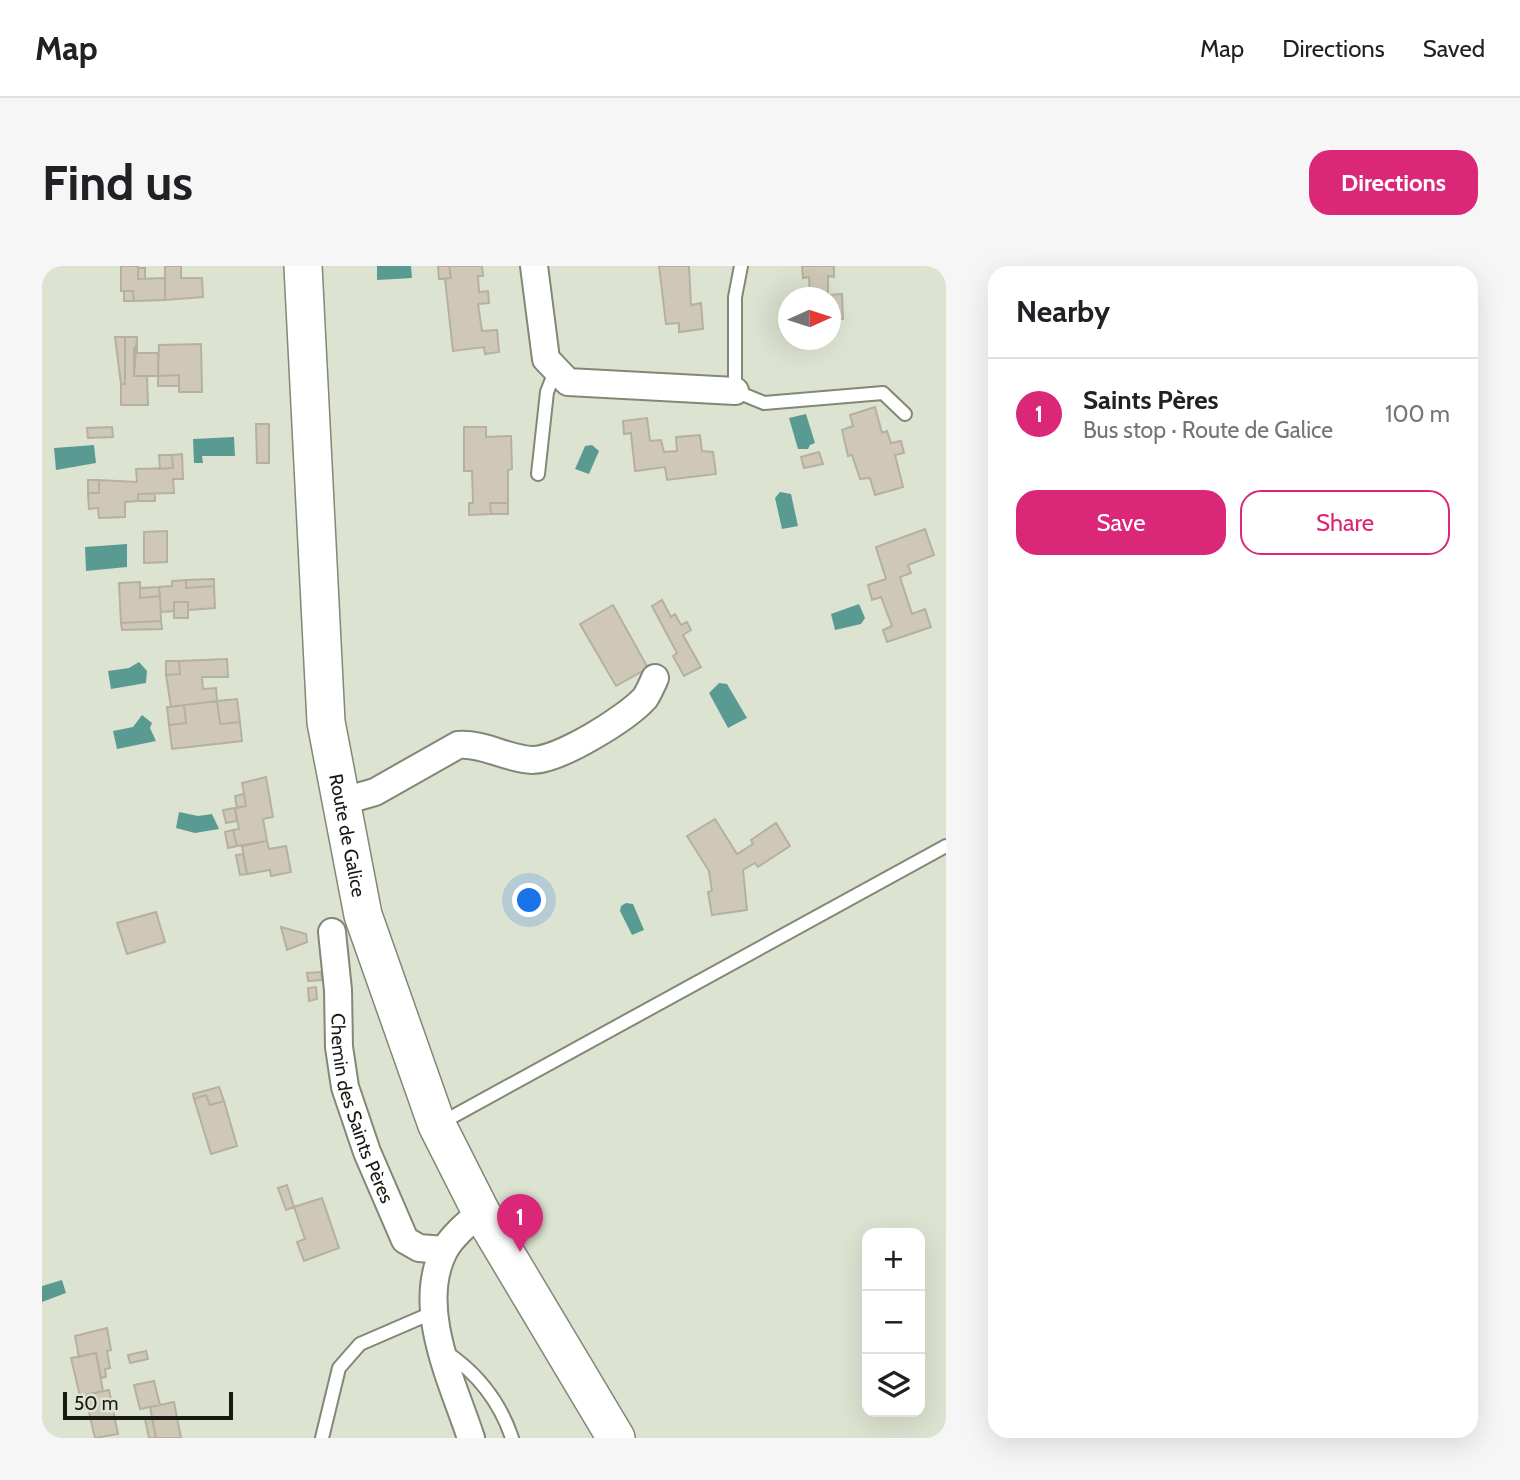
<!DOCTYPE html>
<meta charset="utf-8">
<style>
body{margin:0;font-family:Cabin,sans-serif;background:#f6f6f6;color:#202124}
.controls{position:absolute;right:21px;bottom:21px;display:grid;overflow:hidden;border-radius:14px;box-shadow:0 7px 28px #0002}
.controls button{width:63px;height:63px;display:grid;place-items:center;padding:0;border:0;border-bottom:2px solid #e0e0e0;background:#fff;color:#202124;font:35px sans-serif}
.compass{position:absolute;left:736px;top:21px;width:63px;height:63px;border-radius:50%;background:#fff;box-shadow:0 7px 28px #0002;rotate:87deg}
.scale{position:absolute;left:21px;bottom:18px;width:170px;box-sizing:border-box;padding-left:7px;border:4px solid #171912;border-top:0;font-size:19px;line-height:24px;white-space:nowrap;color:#171912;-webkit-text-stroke:5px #dde3d1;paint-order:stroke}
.you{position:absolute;left:488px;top:635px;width:24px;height:24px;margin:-18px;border:5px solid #fff;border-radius:50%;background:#1a73e8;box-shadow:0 0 0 10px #1a73e833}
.badge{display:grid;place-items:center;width:46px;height:46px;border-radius:50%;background:#db2777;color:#fff;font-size:23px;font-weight:700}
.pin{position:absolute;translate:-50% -58px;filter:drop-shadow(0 2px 4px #0008)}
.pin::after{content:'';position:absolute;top:37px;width:24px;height:21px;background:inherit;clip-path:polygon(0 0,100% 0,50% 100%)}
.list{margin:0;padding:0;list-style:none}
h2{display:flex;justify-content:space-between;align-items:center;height:91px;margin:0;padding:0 28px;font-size:30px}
h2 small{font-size:23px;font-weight:400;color:#757577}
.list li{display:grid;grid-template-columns:46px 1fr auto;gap:21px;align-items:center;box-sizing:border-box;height:112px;padding:0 28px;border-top:2px solid #e0e0e0}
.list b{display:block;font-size:26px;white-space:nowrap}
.list p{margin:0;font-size:23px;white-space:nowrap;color:#757577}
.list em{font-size:23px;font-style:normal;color:#757577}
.actions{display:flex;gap:14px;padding:21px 28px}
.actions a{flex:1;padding:16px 0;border:2px solid #db2777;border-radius:21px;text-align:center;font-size:24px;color:#db2777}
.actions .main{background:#db2777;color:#fff}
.icon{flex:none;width:38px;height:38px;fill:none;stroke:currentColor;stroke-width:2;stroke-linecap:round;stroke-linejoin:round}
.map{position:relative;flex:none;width:904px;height:1172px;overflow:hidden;border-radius:21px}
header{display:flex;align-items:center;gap:42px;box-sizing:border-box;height:98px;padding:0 35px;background:#fff;border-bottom:2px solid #e0e0e0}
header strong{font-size:33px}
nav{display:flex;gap:38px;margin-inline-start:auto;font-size:24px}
.intro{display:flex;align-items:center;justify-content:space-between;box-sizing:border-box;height:168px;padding:0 42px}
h1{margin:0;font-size:49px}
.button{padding:18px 32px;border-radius:21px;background:#db2777;color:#fff;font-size:24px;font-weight:700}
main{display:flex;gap:42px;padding:0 42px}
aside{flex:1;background:#fff;border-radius:21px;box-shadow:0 7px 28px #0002}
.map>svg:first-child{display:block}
.water{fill:#599b93}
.building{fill:#cfc8b7;stroke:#b6b09f;stroke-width:2}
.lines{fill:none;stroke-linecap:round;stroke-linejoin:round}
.lane-casing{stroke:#828776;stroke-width:16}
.street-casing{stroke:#828776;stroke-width:30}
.secondary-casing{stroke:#828776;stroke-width:40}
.lane{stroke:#fff;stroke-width:12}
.street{stroke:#fff;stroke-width:26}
.secondary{stroke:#fff;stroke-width:37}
.labels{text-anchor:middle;stroke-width:5;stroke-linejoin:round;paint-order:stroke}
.street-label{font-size:19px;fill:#171912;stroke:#dde3d1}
</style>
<header>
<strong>Map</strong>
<nav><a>Map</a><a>Directions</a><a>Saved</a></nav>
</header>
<div class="intro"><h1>Find us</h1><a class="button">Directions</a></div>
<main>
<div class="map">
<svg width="904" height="1172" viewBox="0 0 904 1172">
<rect width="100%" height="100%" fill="#dde3d1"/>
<!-- water -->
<path class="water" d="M335,0H369L370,12L335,14Z
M764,148L773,177L768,179L766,183H756L747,152Z
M192,171L193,190H160L161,197H152L151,173Z
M52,179L54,197L14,204L12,182Z
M550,179L557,185L547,208L533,203L543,180Z
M738,226L749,228L756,260L740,263L733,232Z
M85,278V301L44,305L43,281Z
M817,338L823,352L819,358L793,364L789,348Z
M97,396L105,405L104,417L69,423L66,405L87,402Z
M677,417L685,418L705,452L686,462L667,427Z
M100,449L110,457L108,462L114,475L75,483L71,465L91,461Z
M137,546L156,550L170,548L177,563L153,567L134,562Z
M584,637L591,638L602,664L590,669L578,645L579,640Z
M20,1014L24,1027L0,1036V1020Z"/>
<!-- building -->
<path class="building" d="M79,0H96V13L123,12V34L92,35L91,25H79Z
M123,0H139V12H160L161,31L123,34Z
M396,0H407L409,12L397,13Z
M407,0H440L441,10H436L437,26L446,25L447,37L436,38L440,65L455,64L457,86L443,88L442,81L411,85L403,13L409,12Z
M617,0H647L649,39L659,37L661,63L637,66V57L624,58Z
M760,0H792V11L786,10V29L800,28L801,53H788V32H768L767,11L761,12Z
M96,2H103V13H96Z
M82,25H91L92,35H82Z
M73,71H83V118H79Z
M83,71H95L92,110H105L106,139H79V118H83Z
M95,78V87H116V110H92V83Z
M159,78L160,126H137V109L116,110L117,79Z
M137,109V120H116V110Z
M833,141L840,167L845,165L849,177L859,175L862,187L853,189L861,221L833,229L828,212L818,213L810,189L806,190L800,164L811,160L808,149Z
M605,152L608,175L619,174L622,186L635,185L634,171L658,169L660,185L671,186L674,208L625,214L623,201L593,205L589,167L582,168L581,155Z
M214,158H227V197H215Z
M70,161L71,171L46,172L45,162Z
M422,161H444V171L469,170L470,203L466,204V237H448L449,248L427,249V237H431L430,205H422Z
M777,186L781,198L762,202L759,191Z
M140,188L141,213H131L132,227L96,228V235L83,236V251L57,252L56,242L47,243L46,227H57V214L95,216L94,203L131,202L130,189Z
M117,189H130L131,202L118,203Z
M46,214H57V227H46Z
M96,228H113V235H96Z
M448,237H466V248H449Z
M883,263L892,289L866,299L869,307L858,311L870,348L883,343L889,361L845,376L841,364L850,360L839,331L830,334L826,319L844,313L834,281Z
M125,265V296L102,297V266Z
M172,313V320L144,322V314Z
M144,314V322L172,320L173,342L146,344V336H132V345L119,346L117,321L130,320V315Z
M98,316V332L118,330L119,355L79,357L77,317Z
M117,321L118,330L98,332V322Z
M620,334L629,351L633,348L639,359L645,356L649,364L641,369L659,401L642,410L631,390L635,387L610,340Z
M132,336H146V352H132Z
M571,339L606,402L574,420L538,358Z
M119,355L120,363L80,364L79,357Z
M185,393L186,411H160L161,423L174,422L175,435L129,441L124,409L138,408L137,395Z
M124,395H137L138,408L124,409Z
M195,433L198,456L178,458L175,435Z
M175,435L178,458L198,456L200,475L130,483L127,459L144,457L142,439Z
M142,439L144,457L127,459L125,441Z
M224,511L231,551L221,553L225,575L195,580L191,564L197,563L193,542L204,540L200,517Z
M202,528L204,540L195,542L193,530Z
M193,542L195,555L184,557L181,544Z
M673,553L695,588L711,578L709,574L734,557L748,580L716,601L713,597L701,604L705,644L670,649L666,626L670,625L667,605L645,570Z
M191,564L195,580L186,582L183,566Z
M225,575L227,583L244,580L249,606L229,610L228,604L205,608L200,580Z
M201,588L205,608L198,609L194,589Z
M114,646L123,676L85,688L75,657Z
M239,661L264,668L265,676L245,684Z
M279,706L280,714L266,715L265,707Z
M274,721L275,733L267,735L266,722Z
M177,821L182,835L168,839L164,829L152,833L151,828Z
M164,829L168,839L182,835L195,880L169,888L152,833Z
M245,919L252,941L244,944L236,922Z
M280,932L297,982L262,995L255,976L263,973L252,941Z
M65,1062L69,1084L65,1085L68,1102L63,1103L64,1111L59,1112L54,1087L37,1091L33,1070Z
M104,1085L106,1093L88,1097L86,1089Z
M54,1087L61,1125L38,1130L29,1092Z
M112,1115L118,1139L98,1143L92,1119Z
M67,1124L76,1168L53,1172L43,1129Z
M132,1136L139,1172H114L108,1141Z
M110,1152L114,1172H107L103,1153Z"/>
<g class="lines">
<!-- lane casing -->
<g class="lane-casing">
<path id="lane" d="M699,0L693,31V125L722,137L841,127L863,148
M496,208L505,126L514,103
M399,857L904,580
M404,1086C435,1107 458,1136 470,1172
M280,1172L297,1102L318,1078L392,1046"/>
</g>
<!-- street casing -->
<g class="street-casing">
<g id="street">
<path d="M492,0L504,93L526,116L693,125"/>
<path d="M298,536L333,526L416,479C442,477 465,493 490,494C518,494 585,452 603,432C607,426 610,419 613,412"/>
<path id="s1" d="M290,666L296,724L297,781L303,821L325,886L363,974L377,982L402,984"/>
<path d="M429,1172C411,1117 373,1042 402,985C410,970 426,957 439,946"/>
</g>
</g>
<!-- secondary casing -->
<g class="secondary-casing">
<g id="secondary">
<path id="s2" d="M261,0L284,456L321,649L395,859L439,946L574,1172"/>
</g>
</g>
<!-- lane -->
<use href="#lane" class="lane"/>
<!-- street -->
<use href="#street" class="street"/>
<!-- secondary -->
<use href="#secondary" class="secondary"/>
</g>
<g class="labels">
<!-- street labels -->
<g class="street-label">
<text dy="7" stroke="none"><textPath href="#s2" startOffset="572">Route de Galice</textPath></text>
<text dy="7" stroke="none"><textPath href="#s1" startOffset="180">Chemin des Saints Pères</textPath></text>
</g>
</g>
</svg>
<div class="controls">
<button>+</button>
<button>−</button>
<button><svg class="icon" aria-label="layers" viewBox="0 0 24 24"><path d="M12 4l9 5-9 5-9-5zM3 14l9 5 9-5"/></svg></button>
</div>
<svg class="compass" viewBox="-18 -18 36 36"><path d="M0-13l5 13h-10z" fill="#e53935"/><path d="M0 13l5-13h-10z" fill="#757577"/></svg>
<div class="scale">50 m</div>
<div class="you"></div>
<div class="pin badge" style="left:478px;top:986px">1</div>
</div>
<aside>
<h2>Nearby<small></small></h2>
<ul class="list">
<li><span class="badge">1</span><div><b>Saints Pères</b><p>Bus stop · Route de Galice</p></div><em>100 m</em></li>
</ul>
<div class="actions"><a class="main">Save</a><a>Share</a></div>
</aside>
</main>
